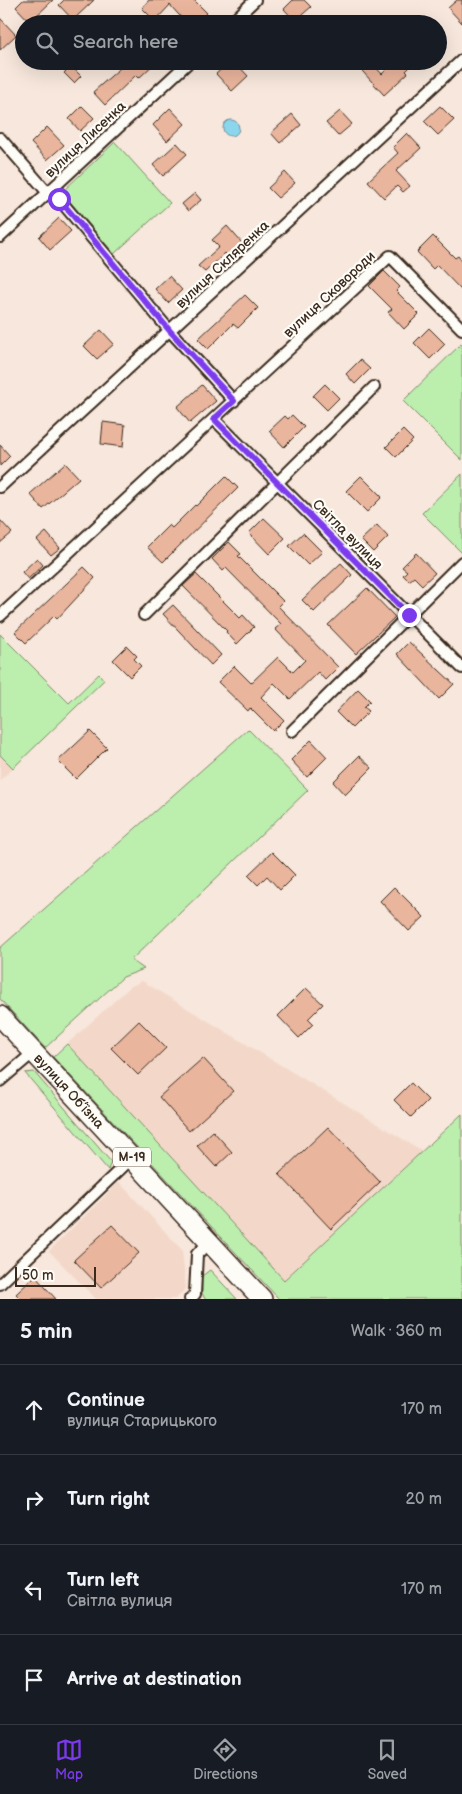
<!DOCTYPE html>
<meta charset="utf-8">
<style>
body{margin:0;font-family:"Balsamiq Sans",sans-serif;background:#242831;color:#f1f3f6}
.scale{position:absolute;left:15px;bottom:12px;width:81px;box-sizing:border-box;padding-left:5px;border:2px solid #3b2a1e;border-top:0;font-size:14px;line-height:18px;white-space:nowrap;color:#3b2a1e;-webkit-text-stroke:4px #fdfcf7;paint-order:stroke}
.stop{position:absolute;width:15px;height:15px;margin:-11px;border:4px solid #7c3aed;border-radius:50%;background:#fff}
.stop.end{background:#7c3aed;border-color:#fff;box-shadow:0 1px 5px #0008}
.list{margin:0;padding:0;list-style:none}
h2{display:flex;justify-content:space-between;align-items:center;height:65px;margin:0;padding:0 20px;font-size:21px}
h2 small{font-size:16px;font-weight:400;color:#9ea1a6}
.list li{display:grid;grid-template-columns:32px 1fr auto;gap:15px;align-items:center;box-sizing:border-box;height:90px;padding:0 20px;border-top:1px solid #363941}
.list b{display:block;font-size:19px;white-space:nowrap}
.list p{margin:0;font-size:16px;white-space:nowrap;color:#9ea1a6}
.list em{font-size:16px;font-style:normal;color:#9ea1a6}
.icon{flex:none;width:28px;height:28px;fill:none;stroke:currentColor;stroke-width:2;stroke-linecap:round;stroke-linejoin:round}
.map{position:relative;flex:none;width:462px;height:1299px;overflow:hidden}
.search{position:absolute;background:#171b24;box-shadow:0 5px 20px #0002;left:15px;right:15px;top:15px;height:55px;display:flex;align-items:center;gap:12px;box-sizing:border-box;padding:0 18px;border-radius:28px;color:#9ea1a6;font-size:19px}
.sheet{height:425px;background:#171b24}
nav{display:flex;justify-content:space-around;align-items:center;box-sizing:border-box;height:70px;border-top:1px solid #363941;background:#171b24;font-size:14px;color:#9ea1a6}
nav a{display:grid;justify-items:center;gap:2px}
nav .on{color:#7c3aed}
.map>svg:first-child{display:block}
.built{fill:#f3d8c9}
.green{fill:#bceeae;stroke:#7c8c66}
.water{fill:#8cd6ed;stroke:#6c919a}
.building{fill:#eab59d;stroke:#3b2a1e}
.lines{fill:none;stroke-linecap:round;stroke-linejoin:round}
.street-casing{stroke:#3b2a1e;stroke-width:14}
.highway-casing{stroke:#3b2a1e;stroke-width:22}
.street{stroke:#fdfcf7;stroke-width:10}
.highway{stroke:#fdfcf7;stroke-width:19}
.route{stroke:#7c3aed;stroke-width:6}
.labels{text-anchor:middle;stroke-width:4.5;stroke-linejoin:round;paint-order:stroke}
.shield{fill:#fdfcf7;stroke:#75695f;stroke-width:1}
.shield-label{font-size:12px;font-weight:bold;fill:#3b2a1e}
.street-label{font-size:14px;fill:#3b2a1e;stroke:#fdfcf7}
</style>
<div class="map">
<svg width="462" height="1299" viewBox="0 0 462 1299">
<rect width="100%" height="100%" fill="#f7e7dc"/>
<filter id="ink" filterUnits="userSpaceOnUse"><feTurbulence type="fractalNoise" baseFrequency=".02" numOctaves="2"/><feDisplacementMap in="SourceGraphic" scale="10" xChannelSelector="R" yChannelSelector="G"/><feConvolveMatrix kernelMatrix="1 2 1 2 8 2 1 2 1" color-interpolation-filters="sRGB"/></filter>
<g filter="url(#ink)">
<!-- built -->
<path class="built" d="M0,755L13,768L0,780Z
M142,981L424,1152L284,1280L67,1044L130,987Z
M119,1182L182,1250L186,1288L176,1299H96L49,1251Z"/>
<!-- green -->
<path class="green" d="M115,142L170,203L114,254L62,192Z
M462,343V460L403,401Z
M462,474V553L422,513Z
M0,634L69,703L99,674L104,680L13,768L0,755Z
M248,729L308,790L131,960L144,969L123,977L45,1048L0,999V948Z
M67,1044L284,1280L462,1114V1299H279L53,1057Z
M34,1072L111,1162L108,1170L25,1073Z
M210,1270L237,1299H205L202,1293V1276Z"/>
<!-- water -->
<path class="water" d="M223 128a8 8 0 1 1 16 0a8 8 0 1 1-16 0Z"/>
<!-- building -->
<path class="building" d="M23,0H53L30,22L16,7Z
M64,0H94L73,20L59,5Z
M149,0H194L207,13L195,24H187L170,5L155,21L142,8Z
M293,0H304L311,7L295,21L284,9Z
M457,0H462V23L448,8Z
M0,18L16,35L0,50Z
M128,61H157L139,78L136,75L105,105L93,92Z
M230,61H234L248,76L232,91L216,74Z
M353,61H370L382,74L395,61H416L406,71L408,73L384,95Z
M71,66L81,76L74,83L64,73Z
M82,106L94,118L80,131L69,119Z
M440,106L454,120L438,135L424,121Z
M170,108L185,124L167,141L153,125Z
M340,111L352,124L338,136L326,123Z
M292,114L301,125L280,143L271,133Z
M47,127L64,145L47,160L31,143Z
M407,133L421,148L396,171L410,186L403,192L397,186L384,198L368,181L398,153L393,147Z
M177,143L187,154L163,176L153,165Z
M285,172L295,183L278,198L268,188Z
M195,193L201,200L188,211L182,204Z
M59,218L71,231L50,250L39,237Z
M227,226L242,243L228,257L225,253L205,272L198,266L219,247L212,240Z
M433,236L455,258L458,256L462,261V291L437,265L433,269L417,252Z
M384,271L400,287L396,291L419,314L404,329L388,312L392,309L369,286Z
M169,276L182,290L168,303L155,289Z
M245,295L258,308L238,328L233,324L208,349L198,339Z
M429,328L445,344L430,359L414,343Z
M101,330L114,344L97,359L84,346Z
M360,360L370,369L355,384L346,374Z
M325,384L339,398L327,410L313,396Z
M202,385L216,401L190,423L177,407Z
M292,415L304,427L284,447L269,431L285,416L288,419Z
M103,422L125,425L123,447L101,444Z
M403,430L413,440L396,457L386,447Z
M0,445L10,456L0,466Z
M65,463L79,478L43,509L30,494Z
M226,476L238,488L163,562L147,547L169,525L172,528L195,505L196,506Z
M361,476L382,497L367,512L346,491Z
M264,518L285,538L269,554L249,533Z
M0,520L12,533L0,543Z
M377,525L388,537L373,552L361,540Z
M46,532L60,548L51,555L37,540Z
M303,533L322,552L308,565L289,546Z
M229,542L241,554L238,556L283,601L278,606L338,667L325,680L318,672L290,699L274,683L261,697L284,720L273,731L250,708L248,711L218,682L234,666L251,683L278,657L293,672L305,660L275,629L281,624L226,568L223,571L212,559Z
M416,553L435,573L422,585L414,577L409,581L403,575L407,571L402,567Z
M37,558L43,565L28,579L22,572Z
M341,563L352,575L314,612L302,600Z
M84,567L95,578L57,619L54,616L26,643L15,632Z
M196,574L240,618L243,615L254,627L237,644L226,632L227,631L183,586Z
M367,588L395,617L356,654L328,625Z
M173,605L221,655L211,665L163,614Z
M409,642L454,684L439,699L397,654Z
M127,646L137,656L134,659L141,666L130,677L113,660Z
M358,689L370,701L364,707L369,711L352,728L336,712Z
M90,731L107,748L76,779L58,761Z
M311,740L327,757L307,777L291,760Z
M359,756L372,768L345,795L333,782Z
M272,852L295,875L280,890L267,876L258,885L248,875Z
M394,887L424,917L409,931L380,901Z
M306,988L323,1004L308,1019L313,1024L299,1038L278,1016Z
M139,1021L166,1048L138,1075L111,1048Z
M203,1058L233,1091L189,1131L159,1097Z
M411,1083L428,1100L411,1117L394,1100Z
M328,1127L380,1182L331,1229L279,1174Z
M213,1131L232,1152L216,1167L197,1146Z
M112,1225L139,1253L101,1288L74,1260Z
M35,1276L56,1299H21L16,1294Z"/>
<g class="lines">
<!-- street casing -->
<g class="street-casing">
<path id="street" d="M230,24L255,0
M0,138L48,193L59,199L170,331L234,401
M0,237L190,61
M214,419L462,668
M0,487L462,60
M144,615L374,387
M0,616L390,256L462,329
M292,731L462,562
M0,1081L34,1052
M0,1284L132,1158
M190,1299L195,1294L197,1254L210,1242"/>
</g>
<!-- highway casing -->
<g class="highway-casing">
<g id="highway">
<path id="s1" d="M0,1016L262,1299"/>
</g>
</g>
<!-- street -->
<use href="#street" class="street"/>
<!-- highway -->
<use href="#highway" class="highway"/>
</g>
</g>
<g class="lines" filter="url(#ink)">
<!-- route -->
<path class="route" d="M59,199L170,331L234,401L214,419L409,615"/>
</g>
<g class="labels">
<!-- shield labels -->
<rect class="shield" x="113" y="1147.5" width="38" height="19" rx="4"/>
<g class="shield-label">
<text x="132" y="1161">М-19</text>
</g>
<!-- street labels -->
<g class="street-label">
<text transform="translate(85 139) rotate(-43)" y="5">вулиця Лисенка</text>
<text transform="translate(222 264) rotate(-43)" y="5">вулиця Скляренка</text>
<text transform="translate(329 294) rotate(-43)" y="5">вулиця Сковороди</text>
<text transform="translate(348 534) rotate(45)" y="5">Світла вулиця</text>
<text dy="5" stroke="none"><textPath href="#s1" startOffset="102">вулиця Об’їзна</textPath></text>
</g>
</g>
</svg>
<div class="scale">50 m</div>
<div class="stop" style="left:59px;top:199px"></div>
<div class="stop end" style="left:409px;top:615px"></div>
<div class="search"><svg class="icon" aria-label="search" viewBox="0 0 24 24"><circle cx="10" cy="10" r="6"/><path d="M15 15l6 6"/></svg>Search here</div>
</div>
<section class="sheet">
<h2>5 min<small>Walk · 360 m</small></h2>
<ul class="list">
<li><svg class="icon" aria-label="ahead" viewBox="0 0 24 24"><path d="M12 20V5M6 11l6-6 6 6"/></svg><div><b>Continue</b><p>вулиця Старицького</p></div><em>170 m</em></li>
<li><svg class="icon" aria-label="right" viewBox="0 0 24 24"><path d="M7 20v-9h11M14 6l5 5-5 5"/></svg><div><b>Turn right</b></div><em>20 m</em></li>
<li><svg class="icon" aria-label="left" viewBox="0 0 24 24"><path d="M17 20v-9H6M10 6l-5 5 5 5"/></svg><div><b>Turn left</b><p>Світла вулиця</p></div><em>170 m</em></li>
<li><svg class="icon" aria-label="arrive" viewBox="0 0 24 24"><path d="M6 21V4h12l-3 4 3 4H6"/></svg><div><b>Arrive at destination</b></div></li>
</ul>
</section>
<nav>
<a class="on"><svg class="icon" aria-label="map" viewBox="0 0 24 24"><path d="M3 6l6-2 6 2 6-2v14l-6 2-6-2-6 2zM9 4v14M15 6v14"/></svg>Map</a>
<a><svg class="icon" aria-label="directions" viewBox="0 0 24 24"><path d="M12 3l9 9-9 9-9-9zM9 14v-3h6M13 9l2 2-2 2"/></svg>Directions</a>
<a><svg class="icon" aria-label="saved" viewBox="0 0 24 24"><path d="M7 4h10v16l-5-4-5 4z"/></svg>Saved</a>
</nav>
